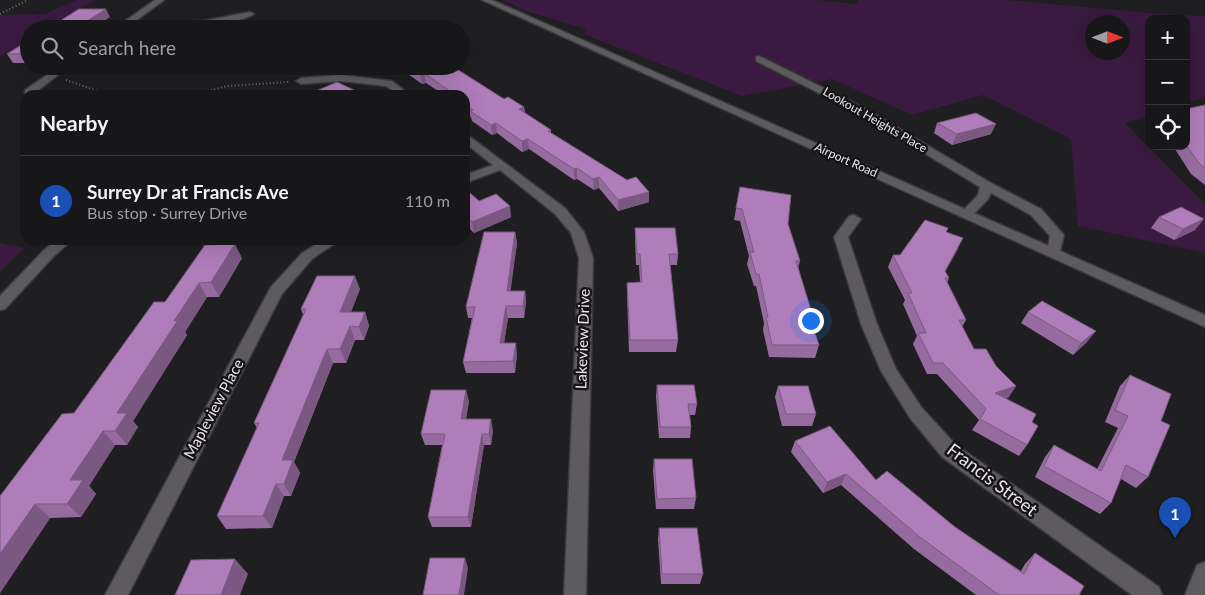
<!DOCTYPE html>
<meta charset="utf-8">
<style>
body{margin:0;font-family:Lato,sans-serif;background:#201f21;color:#f1f3f6}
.controls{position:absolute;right:15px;top:15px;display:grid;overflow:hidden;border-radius:10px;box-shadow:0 5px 20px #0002}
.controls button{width:45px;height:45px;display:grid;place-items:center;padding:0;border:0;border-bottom:1px solid #363537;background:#171618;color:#f1f3f6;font:25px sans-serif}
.compass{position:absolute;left:1085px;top:15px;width:45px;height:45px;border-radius:50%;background:#171618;box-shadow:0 5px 20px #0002;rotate:90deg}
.you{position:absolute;left:810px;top:320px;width:18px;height:18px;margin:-12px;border:4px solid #fff;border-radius:50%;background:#1a73e8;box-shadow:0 0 0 8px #1a73e833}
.badge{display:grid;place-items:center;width:32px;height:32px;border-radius:50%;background:#d93025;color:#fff;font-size:16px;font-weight:700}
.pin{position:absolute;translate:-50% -41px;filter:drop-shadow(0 1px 2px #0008)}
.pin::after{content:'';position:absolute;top:26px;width:18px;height:15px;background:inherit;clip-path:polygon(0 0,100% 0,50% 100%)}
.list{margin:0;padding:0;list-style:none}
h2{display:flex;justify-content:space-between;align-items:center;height:65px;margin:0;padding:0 20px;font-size:21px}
h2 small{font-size:16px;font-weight:400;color:#9e9fa2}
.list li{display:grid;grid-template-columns:32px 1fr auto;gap:15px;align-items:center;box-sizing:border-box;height:90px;padding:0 20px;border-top:1px solid #363537}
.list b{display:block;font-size:19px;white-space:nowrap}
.list p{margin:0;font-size:16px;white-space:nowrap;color:#9e9fa2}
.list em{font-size:16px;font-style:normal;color:#9e9fa2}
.icon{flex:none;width:28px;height:28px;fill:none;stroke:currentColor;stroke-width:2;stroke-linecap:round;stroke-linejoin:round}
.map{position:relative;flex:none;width:1205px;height:595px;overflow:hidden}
.search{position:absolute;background:#171618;box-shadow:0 5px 20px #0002;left:20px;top:20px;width:450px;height:55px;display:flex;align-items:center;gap:12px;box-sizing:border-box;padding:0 18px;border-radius:28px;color:#9e9fa2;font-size:19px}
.panel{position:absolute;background:#171618;box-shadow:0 5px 20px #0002;left:20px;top:90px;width:450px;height:155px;border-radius:15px}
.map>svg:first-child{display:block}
.green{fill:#3a1a41;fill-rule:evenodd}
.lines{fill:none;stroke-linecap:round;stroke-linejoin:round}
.street-casing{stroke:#3a393b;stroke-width:3}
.secondary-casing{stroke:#3a393b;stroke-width:3}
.path{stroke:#717072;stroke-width:2;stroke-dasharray:1 2.5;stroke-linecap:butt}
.street{fill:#5d5b5d;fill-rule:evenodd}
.secondary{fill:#5d5b5d;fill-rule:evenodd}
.wall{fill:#966ca0}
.shaded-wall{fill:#7a5882}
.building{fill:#af7dba;stroke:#7a5882}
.labels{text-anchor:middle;stroke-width:5;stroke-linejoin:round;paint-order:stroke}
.far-street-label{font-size:12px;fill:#e9e7e9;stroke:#161417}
.street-label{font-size:15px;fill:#e9e7e9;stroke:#161417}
.near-street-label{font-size:18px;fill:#e9e7e9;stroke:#161417}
</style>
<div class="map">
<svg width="1205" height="595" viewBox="0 0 1205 595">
<rect width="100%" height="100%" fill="#1f1e20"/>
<!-- green -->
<path class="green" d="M76,0H95L47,29H29V40L0,57V15L45,14Z
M504,0H817L857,4L859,0H1008L1161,14L1205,16V98L1186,103V19H1149V115L1125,123L1205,204V253L1078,226L1071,139L983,95L912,115L832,79L742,96L583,34L586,29L526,11ZM1092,22H1122V52H1092Z
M0,243L25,248L0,272Z"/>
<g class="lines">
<!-- street casing -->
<g class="street-casing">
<path id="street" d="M155,0H164L133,23L203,21L250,12L254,14C236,27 144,32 121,28V24Z
M759,56L866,109L991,183L1041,209L1064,235L1059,256H1049L1047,253L1050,236L1031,215L991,193L988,199L971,217H961L960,214L978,195L980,187L858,113L756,61V57Z
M60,66H70L33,94H25V90Z
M341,75L392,81L410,95H399L386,86L341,81L301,84L296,81L301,78Z
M465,135L469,136L565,208L584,232L593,258L586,595H564L579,258L571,233L555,214L500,170L465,183V175L493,165L465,143Z
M854,215L861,219L848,237L877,324L896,369L922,408L956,445L1159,587L1162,595H1132L942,457L910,418L881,371L861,324L834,237L849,216Z
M56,240H72L54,256L5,309L0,310V296L44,250Z
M323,240H340L312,259L282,294L128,595H105L271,287L302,253Z
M1205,562V595H1185L1197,565Z"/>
</g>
<!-- secondary casing -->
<g class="secondary-casing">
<path id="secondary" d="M482,0H492L1205,315V327Z"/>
</g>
<!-- path -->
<path class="path" d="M0,14L28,0
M66,80L109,95
M194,95L227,86L289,82"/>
<!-- street -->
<use href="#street" class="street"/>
<!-- secondary -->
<use href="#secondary" class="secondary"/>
</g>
<!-- wall -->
<path class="wall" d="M29,40V63H13L7,54Z
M398,66H452L504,99L524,107L525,113L551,130V133L627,180L649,192V202L618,211L599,188L594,190L577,179L574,180L529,149L522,152L497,133L492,135L472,121L471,117L465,113V95H444L426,83L422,84L398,67Z
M316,91H356L357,95H317Z
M1205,105V185L1191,174L1173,146H1186V109Z
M937,123L991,134L952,145L934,133Z
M740,187L788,224L800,261L798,268L811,310L809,316L819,345L815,358L769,357L763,330L764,323L756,286H754L747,264L749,256L740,221L734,220Z
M465,194L511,217L474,233L465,224Z
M1159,217L1195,230L1174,240L1151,228Z
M635,228L678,254L677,265H670L678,340L676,352H629L627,294V283L640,282L639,265H636L635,239Z
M515,232L517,243L510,291H525L526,302L524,318H508L504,343L517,354L515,373H466L463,362L472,318H468L466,307Z
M946,232L958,249L945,272L949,278L947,283L966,320L962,327L974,349L996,366L1016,386L1008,398H1006L1032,422L1027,445L1019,456L972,430L979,420L937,374H927L913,344L917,336L903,304L905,300L888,267L893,255H900Z
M205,245L242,258L219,297H207L185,332L187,335L133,421L138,427L127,445H115L89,486L96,494L81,517L50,518L0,593V496L74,413L165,302Z
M360,289L351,312H365L369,326L364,340H355L346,363H333L294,462L300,473L291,496H284L272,528L226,529L217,516L257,428L254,423L303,315L301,309Z
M1028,312L1087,342L1073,355L1021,323Z
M1130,375L1161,421L1148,477L1136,488L1121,479L1111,503L1100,514L1035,477L1045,457L1054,445L1097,469L1118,428L1105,422L1120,386Z
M657,385L697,404L695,415H690L691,427L690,438H659L656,396Z
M778,386L816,414L812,426H782L775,397Z
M469,401L466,419L493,430L491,445H484L471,527H432L428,517L442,445H425L421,434Z
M795,441L876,480L955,527L1021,571L1025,564L1035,553L1079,595H976L914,549L841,485L823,493L791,452Z
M654,459L696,498L694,509H656L653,470Z
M659,528L703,574L700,584H661L658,539Z"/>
<!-- shaded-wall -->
<path class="shaded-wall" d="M106,9L110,17L93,29H75Z
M424,73L426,83L422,84L420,75Z
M356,91L357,95H346Z
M524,107L525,117L519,109Z
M496,123L497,133L492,135L491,125Z
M996,124L991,134L952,145L957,134Z
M528,139L529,149L522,152V141Z
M577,168V179L574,180V169Z
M599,177V188L594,190L593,179Z
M649,192V202L618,211V200Z
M510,206L511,217L474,233L472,222Z
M1204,219L1195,230L1174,240L1183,229Z
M515,232L517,243L509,303L507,291Z
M235,244L242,258L219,297L211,282Z
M355,276L360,289L345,326L340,312Z
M199,283L207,297L185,332L187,335L133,421L138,427L127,445L115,431L117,413L174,321Z
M525,291L526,302L524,318L523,306Z
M506,306L508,318L502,354L500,343Z
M365,312L369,326L364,340L359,327Z
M350,326L355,340L346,363L340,349Z
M1096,331L1087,342L1073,355L1081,343Z
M516,343L517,354L515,373L513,361Z
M327,349L333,363L294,462L300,473L291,496L284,484L282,460Z
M1016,386L1008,398L988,404L995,393Z
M466,390L469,401L464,430L461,419Z
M491,419L493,430L491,445L489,434Z
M103,431L115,445L89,486L96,494L81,517L67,504L70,480Z
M482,434L484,445L471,527L468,517Z
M846,474L841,485L823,493L827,482Z
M276,484L284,496L272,528L263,516Z
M35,504L50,518L0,593V554Z
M465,558L468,568L464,595H459Z
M235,559L248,574L240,595H221Z"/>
<!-- building -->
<path class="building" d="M79,9H106L75,29H47Z
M29,40V54H7Z
M408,66H452L504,99L508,97L524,107L519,109L551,130L548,131L627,180L636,177L649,192L618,200L599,177L593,179L577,168L574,169L528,139L522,141L496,123L491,125L470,111L473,110L465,104V95H451L454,94L424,73L420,75Z
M337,82L356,91L346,95H325L316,91Z
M1205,105V168L1199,163L1186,145V109Z
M976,113L996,124L957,134L937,123Z
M740,187L791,195L788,224L800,261H796L811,310H807L819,345H772L766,317H768L759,274H756L750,252H754L742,209L736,208Z
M469,192L479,201L496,194L510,206L472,222L465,215V194Z
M1181,207L1204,219L1183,229L1159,217Z
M925,220L948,228L946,232L963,238L945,271L949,278H945L966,320H959L974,349H986L996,366L1016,386L995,393L1036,414L1032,422L1038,426L1027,445L980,419L986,409L943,363H933L918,333H926L908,293H912L893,255H900Z
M635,228H675L678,254H669L678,340H630L627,283L642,282L640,254H637Z
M484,232H515L507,291H525L523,306H506L500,343H516L513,361L463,362L475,307H466Z
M235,244L211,282L199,283L174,321L178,320L117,413H127L115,431H103L70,480H83L67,504H35L0,554V496L62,414L74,413L154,302H165L205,245Z
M317,276H355L340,312H365L359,327L350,326L340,349H327L282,460H293L284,484H276L263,516H217L259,423H254L306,309H301Z
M1042,301L1096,331L1081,343L1028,312Z
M1130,375L1171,394L1161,421L1170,425L1148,477L1126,465L1111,503L1044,466L1054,445L1101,471L1128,416L1115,410Z
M657,385H694L697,404H688L691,427H660Z
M778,386H808L816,414H786Z
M431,390H466L461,419H491L489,434H482L468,517H428L445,434H421Z
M830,426L876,480L887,471L955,527L1024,574L1035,553L1084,586L1079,595H999L921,538L846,474L827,482L795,441Z
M654,459H692L696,498L657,499Z
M659,528H697L703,574H662Z
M430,558H465L459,595H423Z
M235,559L221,595H175L191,560Z"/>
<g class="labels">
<!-- far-street labels -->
<g class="far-street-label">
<text transform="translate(875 120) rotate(30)" y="4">Lookout Heights Place</text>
<text transform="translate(846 160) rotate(24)" y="4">Airport Road</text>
</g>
<!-- street labels -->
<g class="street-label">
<text transform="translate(583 339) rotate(-88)" y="5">Lakeview Drive</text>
<text transform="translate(214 409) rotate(-62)" y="5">Mapleview Place</text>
</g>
<!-- near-street labels -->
<g class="near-street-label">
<text transform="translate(992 480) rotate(37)" y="6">Francis Street</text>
</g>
</g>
</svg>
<div class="controls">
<button>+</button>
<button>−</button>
<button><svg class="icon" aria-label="locate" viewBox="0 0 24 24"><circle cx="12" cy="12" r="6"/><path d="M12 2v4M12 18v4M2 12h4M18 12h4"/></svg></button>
</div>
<svg class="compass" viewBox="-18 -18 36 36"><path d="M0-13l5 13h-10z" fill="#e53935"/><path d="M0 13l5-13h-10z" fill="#9e9fa2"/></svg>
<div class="you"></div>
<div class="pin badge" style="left:1175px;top:538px;background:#1a4fb4">1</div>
<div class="search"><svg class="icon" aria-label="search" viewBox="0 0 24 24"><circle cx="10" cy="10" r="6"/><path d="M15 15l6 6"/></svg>Search here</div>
<section class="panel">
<h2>Nearby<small></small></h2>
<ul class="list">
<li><span class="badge" style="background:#1a4fb4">1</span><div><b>Surrey Dr at Francis Ave</b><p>Bus stop · Surrey Drive</p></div><em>110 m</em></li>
</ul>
</section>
</div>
